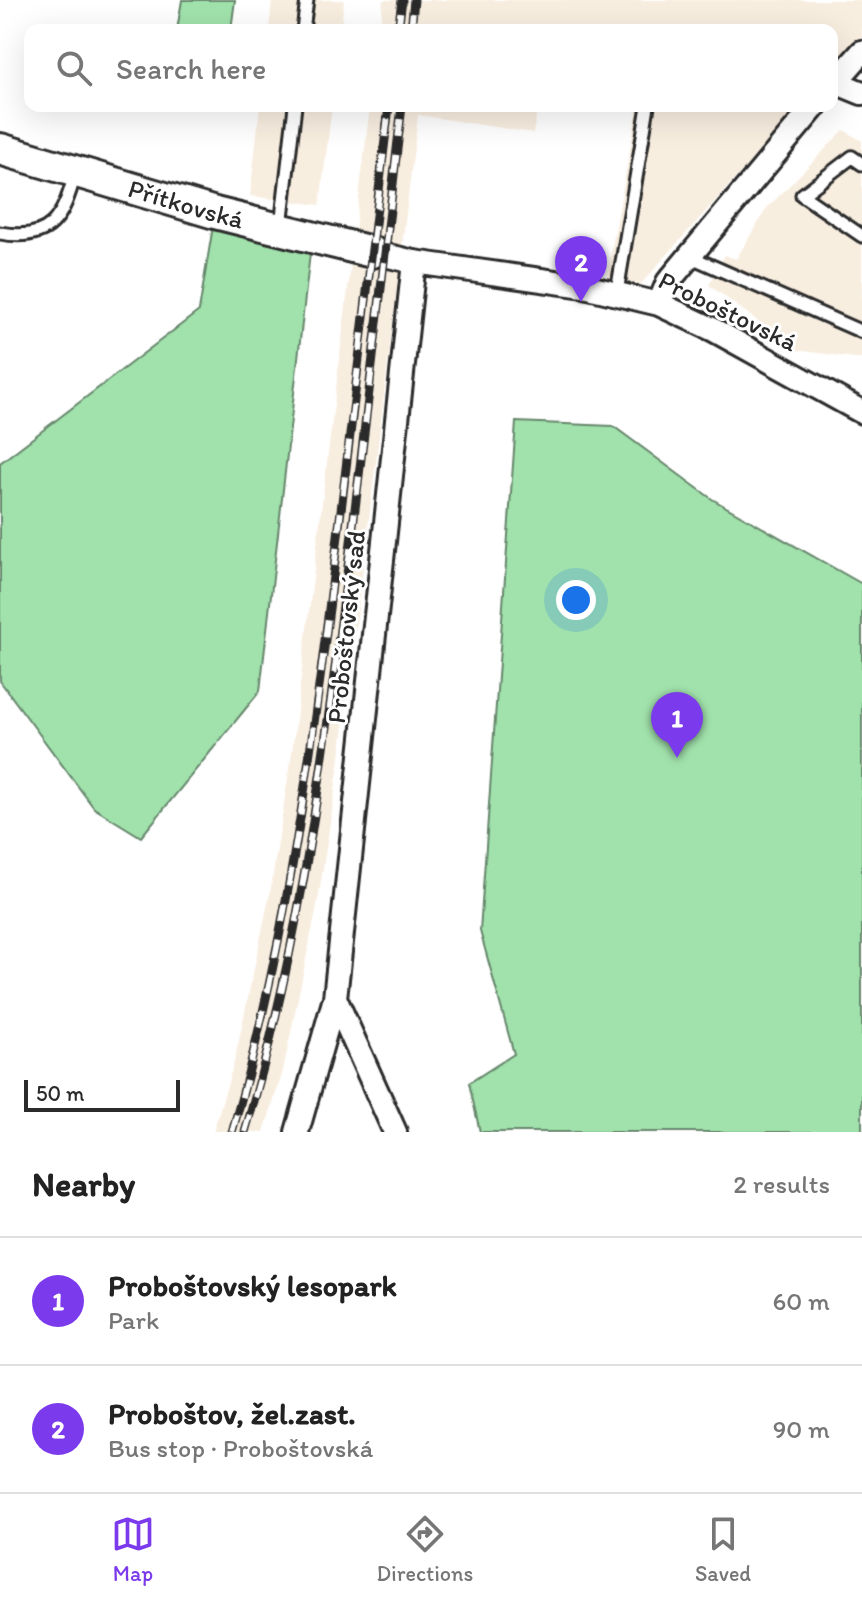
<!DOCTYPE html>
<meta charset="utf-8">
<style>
body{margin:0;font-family:Itim,sans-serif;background:#f6f6f6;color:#222}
.scale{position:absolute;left:24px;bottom:20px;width:156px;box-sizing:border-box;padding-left:8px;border:4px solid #2b2b2b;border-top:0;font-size:22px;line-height:28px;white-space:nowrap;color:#2b2b2b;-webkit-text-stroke:6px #fff;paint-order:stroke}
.you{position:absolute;left:576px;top:600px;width:28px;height:28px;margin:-20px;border:6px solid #fff;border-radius:50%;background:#1a73e8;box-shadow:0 0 0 12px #1a73e833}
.badge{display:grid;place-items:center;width:52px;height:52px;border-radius:50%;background:#7c3aed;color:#fff;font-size:26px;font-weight:700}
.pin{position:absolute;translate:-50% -66px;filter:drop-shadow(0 2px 4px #0008)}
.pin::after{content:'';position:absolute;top:42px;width:28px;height:24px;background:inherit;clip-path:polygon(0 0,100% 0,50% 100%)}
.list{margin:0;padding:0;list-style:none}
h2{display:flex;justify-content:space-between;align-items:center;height:104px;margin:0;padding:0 32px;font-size:34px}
h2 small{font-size:26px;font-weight:400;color:#767676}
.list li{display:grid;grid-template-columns:52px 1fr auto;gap:24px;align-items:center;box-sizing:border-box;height:128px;padding:0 32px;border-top:2px solid #e0e0e0}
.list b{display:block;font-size:30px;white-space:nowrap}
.list p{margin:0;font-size:26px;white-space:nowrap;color:#767676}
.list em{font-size:26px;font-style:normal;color:#767676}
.icon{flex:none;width:44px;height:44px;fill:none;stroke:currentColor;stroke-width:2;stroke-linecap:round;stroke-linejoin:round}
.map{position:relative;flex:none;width:862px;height:1132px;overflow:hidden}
.search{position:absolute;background:#fff;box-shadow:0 8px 32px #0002;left:24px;right:24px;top:24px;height:88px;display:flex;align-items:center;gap:20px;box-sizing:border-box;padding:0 28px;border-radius:16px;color:#767676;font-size:30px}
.sheet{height:360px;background:#fff}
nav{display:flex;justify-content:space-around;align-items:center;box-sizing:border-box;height:112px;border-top:2px solid #e0e0e0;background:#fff;font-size:22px;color:#767676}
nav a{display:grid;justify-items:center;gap:4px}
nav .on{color:#7c3aed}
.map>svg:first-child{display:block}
.built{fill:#f8eee0}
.green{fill:#a1e2ac;stroke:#66866c;stroke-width:2}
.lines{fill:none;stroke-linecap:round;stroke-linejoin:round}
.lane-casing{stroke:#2b2b2b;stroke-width:17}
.street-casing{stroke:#2b2b2b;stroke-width:28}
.secondary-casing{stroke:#2b2b2b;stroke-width:36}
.lane{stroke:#fff;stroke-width:11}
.street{stroke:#fff;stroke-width:22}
.secondary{stroke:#fff;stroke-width:30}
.rail-casing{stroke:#2b2b2b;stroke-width:9}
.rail{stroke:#fff;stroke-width:6;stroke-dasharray:18;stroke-linecap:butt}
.labels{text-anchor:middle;stroke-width:6;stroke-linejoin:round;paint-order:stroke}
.street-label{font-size:26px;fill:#2b2b2b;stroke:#fff}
</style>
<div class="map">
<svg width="862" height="1132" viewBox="0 0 862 1132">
<rect width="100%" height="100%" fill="#fff"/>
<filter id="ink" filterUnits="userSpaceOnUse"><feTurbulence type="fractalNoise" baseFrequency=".0125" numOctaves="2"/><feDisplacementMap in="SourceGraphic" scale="16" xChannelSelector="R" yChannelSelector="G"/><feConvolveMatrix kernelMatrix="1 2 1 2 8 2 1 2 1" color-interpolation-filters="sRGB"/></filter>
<g filter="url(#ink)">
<!-- built -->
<path class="built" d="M272,0H344L341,30H269Z
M383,0H862V37L832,71V30H380Z
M260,106H332L320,205L250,196Z
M370,106H538L533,133L418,115L340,758L318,901L283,1071L264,1132H213L235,1059L270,893L292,752Z
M638,106H800L641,284L606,280Z
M844,130L862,141V359L796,350L709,285L725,255L736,259L767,208Z"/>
<!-- green -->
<path class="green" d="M182,0H235L231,30H177Z
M213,226L310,253L260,691L141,837L94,808L0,681V463L199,311Z
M516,422L613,426L712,499L862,584V1132H480L469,1083L514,1054L480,931Z"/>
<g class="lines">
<!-- lane casing -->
<g class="lane-casing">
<path id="lane" d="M303,30L307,0
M862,164L852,157L802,195L862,236
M281,226L295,106
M0,233C51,242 63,218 75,174
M689,256L862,332
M617,292L648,106"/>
</g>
<!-- street casing -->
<g class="street-casing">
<path id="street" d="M835,82L862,93
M832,86L862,52
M372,252L414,262L584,286L659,304L712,329L862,412
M659,304L668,282L815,106
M335,998L395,1132
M297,1132L335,998L414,262"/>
</g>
<!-- secondary casing -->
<g class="secondary-casing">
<g id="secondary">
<path id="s1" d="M0,149L215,213L372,252"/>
</g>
</g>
<!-- lane -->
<use href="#lane" class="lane"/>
<!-- street -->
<use href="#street" class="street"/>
<!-- secondary -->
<use href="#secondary" class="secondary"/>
<!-- rail casing -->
<g class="rail-casing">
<path id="rail" d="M398,30L402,0
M411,30L414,0
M232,1132C288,940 313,742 337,544C354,398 372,252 389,106
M245,1132C295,966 319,794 341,622C363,450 382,278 402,106"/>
</g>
<!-- rail -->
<use href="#rail" class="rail"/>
</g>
</g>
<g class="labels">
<!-- street labels -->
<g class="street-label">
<text dy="9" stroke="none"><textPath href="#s1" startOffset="194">Přítkovská</textPath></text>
<text transform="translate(728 311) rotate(26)" y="9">Proboštovská</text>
<text transform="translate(346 627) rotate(-84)" y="9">Proboštovský sad</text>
</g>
</g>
</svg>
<div class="scale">50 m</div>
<div class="you"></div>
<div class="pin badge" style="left:677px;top:758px">1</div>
<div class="pin badge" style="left:581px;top:302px">2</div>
<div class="search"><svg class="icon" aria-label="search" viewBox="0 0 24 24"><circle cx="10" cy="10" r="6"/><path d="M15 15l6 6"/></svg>Search here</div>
</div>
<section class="sheet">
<h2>Nearby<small>2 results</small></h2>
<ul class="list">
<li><span class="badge">1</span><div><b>Proboštovský lesopark</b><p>Park</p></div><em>60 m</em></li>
<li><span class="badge">2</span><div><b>Proboštov, žel.zast.</b><p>Bus stop · Proboštovská</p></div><em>90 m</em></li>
</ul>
</section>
<nav>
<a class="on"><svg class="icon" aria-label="map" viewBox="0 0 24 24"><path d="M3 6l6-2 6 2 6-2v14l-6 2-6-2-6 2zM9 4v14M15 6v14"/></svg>Map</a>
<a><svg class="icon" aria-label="directions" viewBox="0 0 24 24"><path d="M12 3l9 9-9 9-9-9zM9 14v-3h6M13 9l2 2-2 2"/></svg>Directions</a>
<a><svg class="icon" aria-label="saved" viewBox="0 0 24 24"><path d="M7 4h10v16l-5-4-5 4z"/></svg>Saved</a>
</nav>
